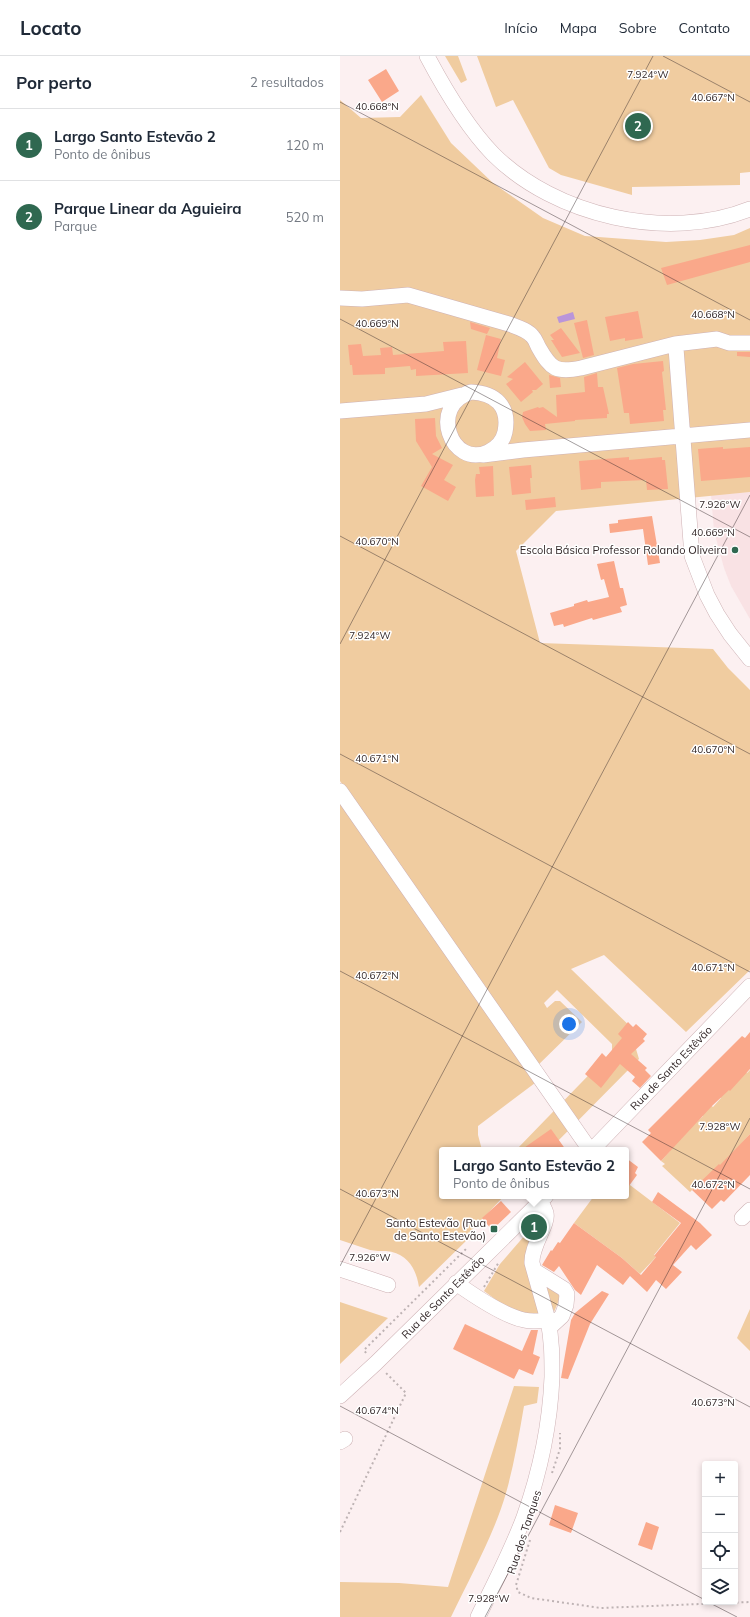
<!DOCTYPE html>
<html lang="pt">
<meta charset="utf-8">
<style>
body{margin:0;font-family:Mulish,sans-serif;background:#f6f6f7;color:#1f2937}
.controls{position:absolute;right:12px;bottom:12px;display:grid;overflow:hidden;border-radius:4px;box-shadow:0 2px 6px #0003}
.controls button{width:36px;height:36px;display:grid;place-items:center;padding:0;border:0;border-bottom:1px solid #e0e1e3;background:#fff;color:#1f2937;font:20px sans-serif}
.you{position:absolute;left:229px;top:968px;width:14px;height:14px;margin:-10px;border:3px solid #fff;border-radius:50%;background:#1a73e8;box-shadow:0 0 0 6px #1a73e833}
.badge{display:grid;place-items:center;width:26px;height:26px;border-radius:50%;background:#2f6850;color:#fff;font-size:13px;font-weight:700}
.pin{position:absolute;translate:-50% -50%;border:2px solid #fff;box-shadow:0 1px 4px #0006}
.popup{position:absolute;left:99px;top:1091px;width:190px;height:52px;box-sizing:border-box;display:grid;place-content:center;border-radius:4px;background:#fff;filter:drop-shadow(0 1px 3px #0005);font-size:13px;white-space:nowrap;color:#747a83}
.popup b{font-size:15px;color:#1f2937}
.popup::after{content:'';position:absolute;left:50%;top:100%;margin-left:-8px;border:8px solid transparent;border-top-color:#fff}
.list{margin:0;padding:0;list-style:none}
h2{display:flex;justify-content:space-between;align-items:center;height:52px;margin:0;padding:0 16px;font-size:17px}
h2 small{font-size:13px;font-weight:400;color:#747a83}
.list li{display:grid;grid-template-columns:26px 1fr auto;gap:12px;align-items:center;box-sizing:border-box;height:72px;padding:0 16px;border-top:1px solid #e0e1e3}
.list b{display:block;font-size:15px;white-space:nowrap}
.list p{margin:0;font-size:13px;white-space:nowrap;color:#747a83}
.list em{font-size:13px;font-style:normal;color:#747a83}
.icon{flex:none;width:22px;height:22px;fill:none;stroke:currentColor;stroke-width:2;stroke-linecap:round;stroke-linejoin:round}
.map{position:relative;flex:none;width:410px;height:1561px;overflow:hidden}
header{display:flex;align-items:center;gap:24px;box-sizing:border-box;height:56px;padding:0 20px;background:#fff;border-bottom:1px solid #e0e1e3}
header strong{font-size:19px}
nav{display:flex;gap:22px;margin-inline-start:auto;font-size:14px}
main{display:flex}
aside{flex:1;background:#fff}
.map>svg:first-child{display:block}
.built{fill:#f9e2e4}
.green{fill:#f0cca0}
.water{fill:#ba95da}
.building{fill:#faa88a}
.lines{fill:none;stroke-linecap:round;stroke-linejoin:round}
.minor-casing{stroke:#ceb2b5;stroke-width:16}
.path{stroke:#beb3b4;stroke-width:2;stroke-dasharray:2 3;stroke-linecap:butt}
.minor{stroke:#fff;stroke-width:15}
.ticks{fill:none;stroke:#34292a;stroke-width:1;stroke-opacity:0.45}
.poi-dot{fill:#2f6850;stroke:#fff;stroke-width:1.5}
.labels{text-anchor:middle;stroke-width:3;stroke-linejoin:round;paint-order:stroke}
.poi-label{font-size:11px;fill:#34292a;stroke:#fff;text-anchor:end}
.street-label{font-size:11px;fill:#34292a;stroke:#fff}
.ticks-label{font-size:10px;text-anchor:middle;fill:#34292a;stroke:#fff;stroke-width:3;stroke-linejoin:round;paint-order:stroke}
</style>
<header>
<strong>Locato</strong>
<nav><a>Início</a><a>Mapa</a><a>Sobre</a><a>Contato</a></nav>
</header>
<main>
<aside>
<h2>Por perto<small>2 resultados</small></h2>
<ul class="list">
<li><span class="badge">1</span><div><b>Largo Santo Estevão 2</b><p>Ponto de ônibus</p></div><em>120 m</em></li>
<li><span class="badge">2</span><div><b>Parque Linear da Aguieira</b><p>Parque</p></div><em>520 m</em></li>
</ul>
</aside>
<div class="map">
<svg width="410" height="1561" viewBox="0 0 410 1561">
<rect width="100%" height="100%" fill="#fcf0f1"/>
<!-- built -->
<path class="built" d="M410,436V563L391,530L384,512L374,475L371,439Z"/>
<!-- green -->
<path class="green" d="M105,0H118L127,24L121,27Z
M137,0H410V116L400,117V129L292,131V139L221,119L209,112L173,44L156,51Z
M81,39L111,87L153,127L203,162L245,180L326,186L360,184L394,179L410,172V436L216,455L176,495L200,587L373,593L388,612L410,634V914L346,976L264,899L231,913L299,979L296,993L299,1003L209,1094H176L272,995V988L217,934L204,947L207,952L215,945H220L242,966L189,1018L195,1027L138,1070V1079L142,1094H102V1140H164L131,1175L129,1182L79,1231C76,1212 67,1197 46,1195C41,1195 35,1195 30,1194C20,1191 10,1187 0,1184V741L87,848L0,725V44L21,62L60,61Z
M410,1014V1078L364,1128L361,1125L350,1136L322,1110L325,1108L321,1105L330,1095L327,1093L363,1060L361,1057L369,1048L373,1051L381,1042L379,1040L405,1015L407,1017Z
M286,1126L340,1167L314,1199L316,1201L300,1218L282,1202L234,1167L254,1140H286Z
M192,1171L196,1172L185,1206L199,1252V1258L186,1259L159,1246L144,1235L160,1208Z
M204,1227L221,1239L214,1256Z
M0,1246L48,1262L0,1308Z
M410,1253V1295L397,1282Z
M174,1330L199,1331L197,1347L184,1350C179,1379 174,1409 166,1437C154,1479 130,1521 111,1561H0V1526L59,1527L108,1531Z"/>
<!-- water -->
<path class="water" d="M233,256L235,263L219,267L217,261Z"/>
<!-- building -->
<path class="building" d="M46,13L59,35L42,46L28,24Z
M410,189V206L327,229L321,212Z
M298,255L303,282L285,285V282L270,285L265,261Z
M247,264L254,299L243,302L234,267Z
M130,266L150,272L147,278L131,273Z
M221,272L240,297L222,301L211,284H214L210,279Z
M146,279L161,283L157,302L165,304L161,320L137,314Z
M126,285L128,317L76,320V313L71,314L70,310L45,312V318L13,319L12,309H10L8,289L21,288L23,300L41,299L40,292L52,291L53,299L104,295L103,286Z
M397,296H410V301L397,300Z
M323,305L324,315L322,316L326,354H323L324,365L290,368L289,357H284L277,312L293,308Z
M185,306L203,328L196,334H192L193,336L181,346L166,328L173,323L167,321Z
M257,317L258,331H263L269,358H267V362L235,364V365L205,368L206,374L190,375L185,368L182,361L183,356L198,351L199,352L203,351L217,361L216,339L245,336L244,321Z
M209,319L220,322L221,331L210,332Z
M95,362L96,380L102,392L92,398L113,409L104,424L116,431L108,445L81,430L92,411L76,385L75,363Z
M383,391V393L410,391V421L361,425L358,393Z
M289,401V404L322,401V404H325L328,433L307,434L306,424L261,426V432L241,434L239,405Z
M191,409L192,422H190L191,437L172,439L169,411Z
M153,410L154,440L136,441L135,424L136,418H140L139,411Z
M215,441L216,451L186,454L185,444Z
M312,460L320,507L308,509L303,473L270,477L269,468L278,467V464Z
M274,505L280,532H283L287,549L280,551L282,556L253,564L252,562L224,571L223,568L214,570L210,557L234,550V548L247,544L248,546L269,541L264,523L261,524L257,508Z
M288,966L293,971L296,968L307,978L303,983L305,985L291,998L307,1012L305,1014L311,1020L300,1032L292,1025L295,1021L280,1008L261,1032L245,1018L262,997L266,1001L282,982L278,978Z
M410,976V1013L390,1035L389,1034L372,1050L321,1105L302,1086L311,1077L308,1074L402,980L405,982Z
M211,1073L226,1094H181Z
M410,1078V1119L384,1146L381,1144L372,1153L352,1134L379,1108L380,1109Z
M286,1102L298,1111L295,1117L297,1119L286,1134Z
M318,1136L360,1167L372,1179L356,1194L351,1189L333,1209L342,1216L326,1233L316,1224L307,1236L290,1220L283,1229L257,1209L241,1239L235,1234L219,1210L214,1216L202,1209L211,1194L212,1195L218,1186L220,1187L234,1167L282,1202L301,1219L316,1201L314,1200L341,1167L312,1146Z
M161,1145L171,1156L152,1174L142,1162Z
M262,1235L269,1238L250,1268L228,1323L221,1322L231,1264L235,1257Z
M125,1268L182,1295L191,1274H198L193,1298L200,1301L193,1319L179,1313L174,1323L113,1293Z
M215,1449L238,1457L231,1477L209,1469Z
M306,1466L319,1471L312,1494L298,1489Z"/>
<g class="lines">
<!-- minor casing -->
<g class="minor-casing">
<path id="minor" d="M87,0C105,34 126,70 153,98C215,160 328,186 410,153
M0,242L22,243L68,239L169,268C177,271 188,274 193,281C196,284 197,289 199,292C211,313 216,317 241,312L335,288L377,283L389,287H410
M336,292L352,500L367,539L377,558L390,578L410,603
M131,336C155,337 170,350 165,376C163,385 157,392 148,396C111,413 88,349 131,336Z
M0,355L86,348L122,339
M143,399L183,394L410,374
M0,735L250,1094
M252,1094L410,930
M402,1162L410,1154
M0,1213L48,1229
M195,1215L224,1233L227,1238L226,1249L222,1260L210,1271
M116,1227C133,1239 164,1260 184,1264C192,1266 200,1265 208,1264L192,1207C191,1190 209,1168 206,1157C205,1153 202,1149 201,1145
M0,1340L36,1307L206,1140
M0,1386L5,1383
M138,1561C154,1528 171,1496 184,1461C200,1416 210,1370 212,1321C212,1300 212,1285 208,1264"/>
</g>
<!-- path -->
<path class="path" d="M144,1231L159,1206
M26,1297L24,1294L128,1191
M212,1417L220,1393V1377
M0,1476L66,1337L44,1315
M190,1484L176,1529L178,1536L191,1542L261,1552L410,1546"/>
<!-- minor -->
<use href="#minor" class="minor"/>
</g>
<!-- ticks -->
<path class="ticks" d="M323,0L410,46M0,46L410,264M0,263L410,481M0,480L410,698M0,588L313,0M0,698L410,916M0,915L410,1133M0,1133L410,1351M0,1210L410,439M0,1350L365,1544M368,1546L397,1561M145,1561L410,1062"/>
<!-- markers -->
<g class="poi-dot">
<circle cx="395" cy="494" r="4"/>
<rect x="150" y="1169" width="8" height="8" rx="2"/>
</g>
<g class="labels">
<!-- poi labels -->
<g class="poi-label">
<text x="387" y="498">Escola Básica Professor Rolando Oliveira</text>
<text x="146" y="1171">Santo Estevão (Rua<tspan x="146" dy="13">de Santo Estevão)</tspan></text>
</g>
<!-- street labels -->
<g class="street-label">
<text transform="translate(331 1012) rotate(-46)" y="4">Rua de Santo Estêvão</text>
<text transform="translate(103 1241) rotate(-45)" y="4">Rua de Santo Estêvão</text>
<text transform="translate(184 1476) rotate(-72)" y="4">Rua dos Tanques</text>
</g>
</g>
<g class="ticks-label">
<text x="308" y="22">7.924°W</text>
<text x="373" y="45">40.667°N</text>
<text x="37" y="54">40.668°N</text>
<text x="373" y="262">40.668°N</text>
<text x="37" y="271">40.669°N</text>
<text x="380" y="452">7.926°W</text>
<text x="373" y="480">40.669°N</text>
<text x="37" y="489">40.670°N</text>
<text x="30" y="583">7.924°W</text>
<text x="373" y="697">40.670°N</text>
<text x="37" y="706">40.671°N</text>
<text x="373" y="915">40.671°N</text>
<text x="37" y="923">40.672°N</text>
<text x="380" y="1074">7.928°W</text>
<text x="373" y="1132">40.672°N</text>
<text x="37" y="1141">40.673°N</text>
<text x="30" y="1205">7.926°W</text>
<text x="373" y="1350">40.673°N</text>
<text x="37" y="1358">40.674°N</text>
<text x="149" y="1546">7.928°W</text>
</g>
</svg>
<div class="controls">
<button>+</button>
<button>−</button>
<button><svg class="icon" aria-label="locate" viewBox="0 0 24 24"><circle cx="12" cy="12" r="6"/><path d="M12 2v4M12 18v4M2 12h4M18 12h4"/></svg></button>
<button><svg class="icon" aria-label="layers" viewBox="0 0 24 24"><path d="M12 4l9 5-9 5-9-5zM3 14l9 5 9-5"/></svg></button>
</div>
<div class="you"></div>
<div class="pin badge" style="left:194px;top:1171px">1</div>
<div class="popup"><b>Largo Santo Estevão 2</b>Ponto de ônibus</div>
<div class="pin badge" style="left:298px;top:70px">2</div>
</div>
</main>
